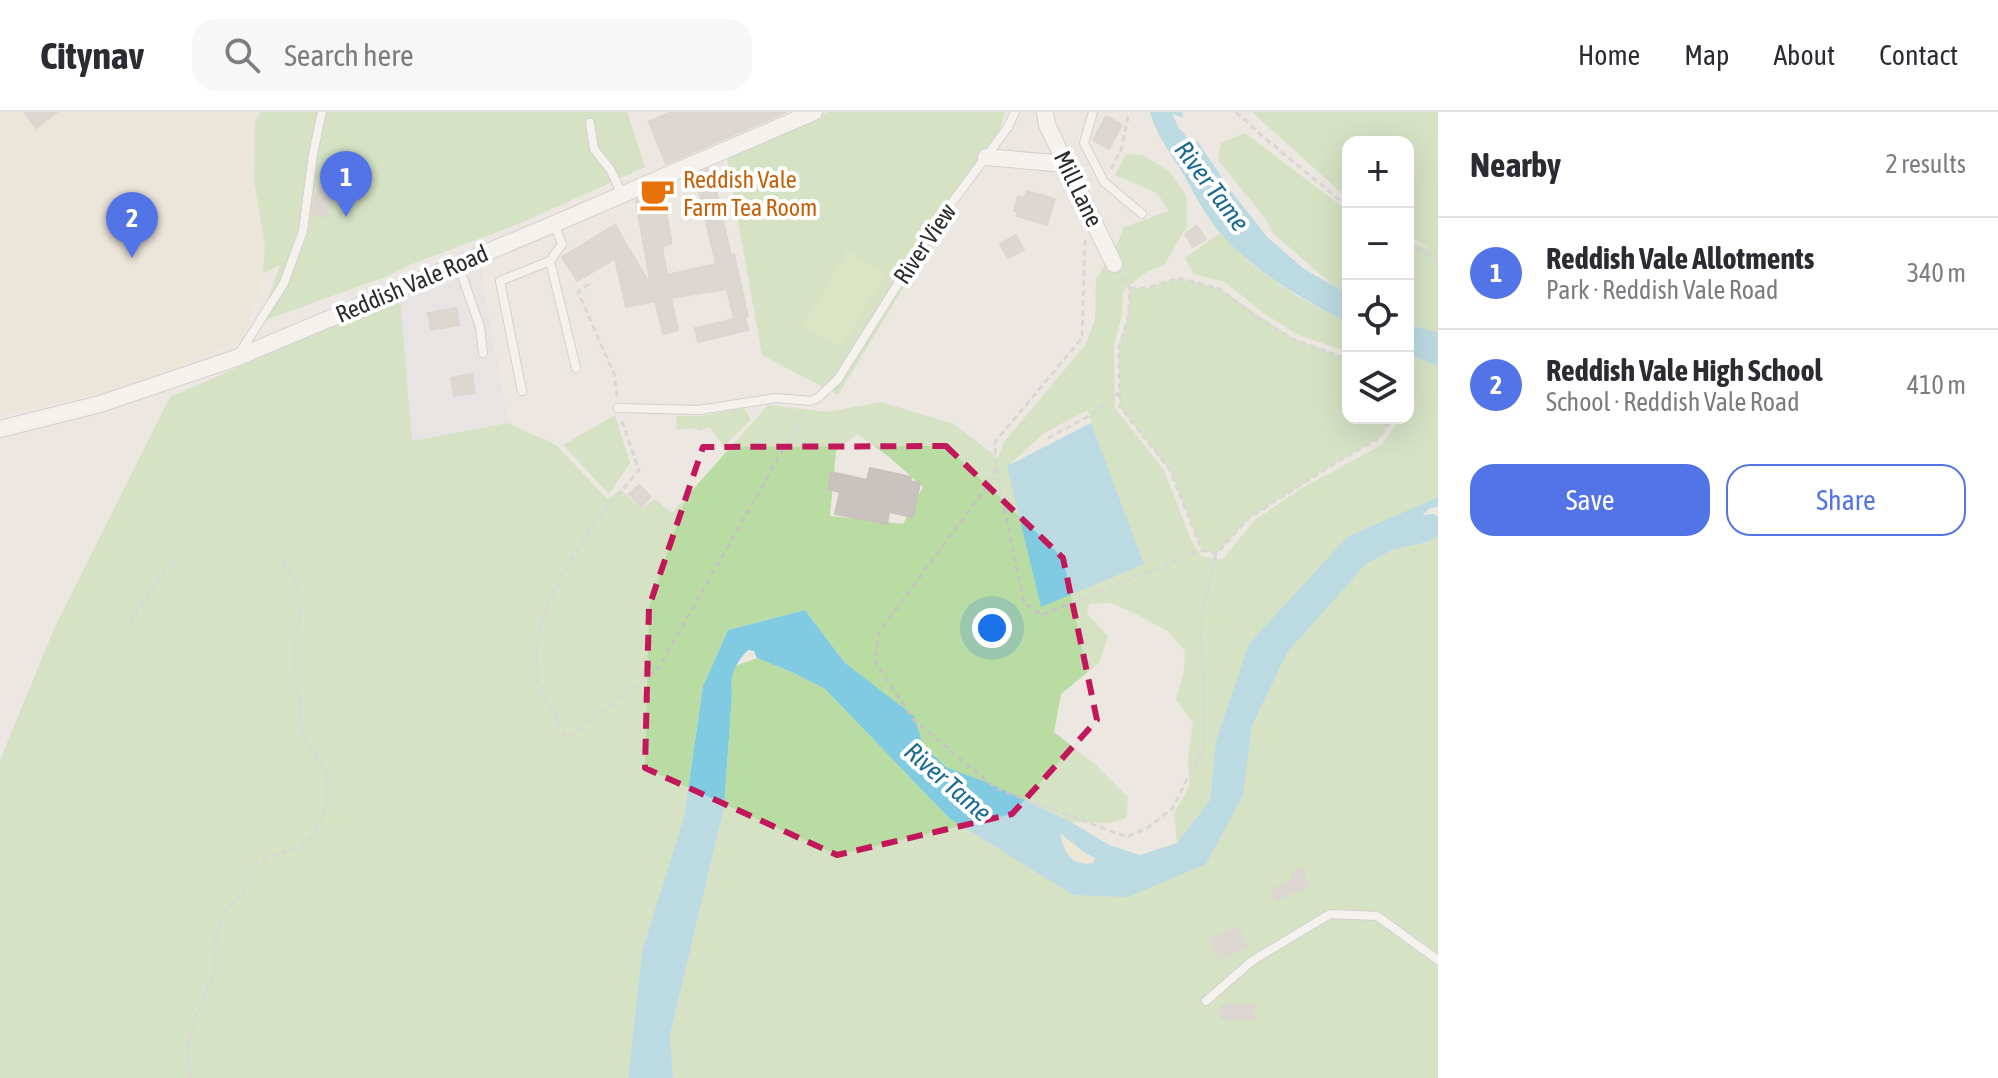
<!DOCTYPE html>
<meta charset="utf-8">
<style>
body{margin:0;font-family:"Asap Condensed",sans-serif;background:#f7f7f7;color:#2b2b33}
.controls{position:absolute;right:24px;top:24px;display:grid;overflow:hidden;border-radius:16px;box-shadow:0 8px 32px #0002}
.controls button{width:72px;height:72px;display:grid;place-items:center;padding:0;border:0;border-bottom:2px solid #e1e1e2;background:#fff;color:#2b2b33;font:40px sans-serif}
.you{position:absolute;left:992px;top:516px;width:28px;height:28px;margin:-20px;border:6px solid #fff;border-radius:50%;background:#1a73e8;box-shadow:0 0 0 12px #1a73e833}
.badge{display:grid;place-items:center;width:52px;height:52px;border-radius:50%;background:#5374e6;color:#fff;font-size:26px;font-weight:700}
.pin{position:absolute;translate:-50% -66px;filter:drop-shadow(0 2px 4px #0008)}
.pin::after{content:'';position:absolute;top:42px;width:28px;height:24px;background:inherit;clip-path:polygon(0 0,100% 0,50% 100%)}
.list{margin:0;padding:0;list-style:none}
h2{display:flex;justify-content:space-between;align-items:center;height:104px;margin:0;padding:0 32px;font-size:34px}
h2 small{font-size:26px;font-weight:400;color:#7c7c81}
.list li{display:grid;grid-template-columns:52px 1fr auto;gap:24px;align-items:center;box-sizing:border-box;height:112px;padding:0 32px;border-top:2px solid #e1e1e2}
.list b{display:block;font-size:30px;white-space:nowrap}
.list p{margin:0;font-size:26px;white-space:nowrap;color:#7c7c81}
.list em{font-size:26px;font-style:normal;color:#7c7c81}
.actions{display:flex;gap:16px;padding:24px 32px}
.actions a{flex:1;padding:18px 0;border:2px solid #5374e6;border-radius:24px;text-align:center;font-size:28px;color:#5374e6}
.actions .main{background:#5374e6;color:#fff}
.icon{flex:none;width:44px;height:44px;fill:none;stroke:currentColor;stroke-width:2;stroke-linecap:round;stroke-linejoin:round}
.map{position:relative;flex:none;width:1438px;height:966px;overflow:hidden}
header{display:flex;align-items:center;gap:48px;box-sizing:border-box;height:112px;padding:0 40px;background:#fff;border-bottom:2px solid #e1e1e2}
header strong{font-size:38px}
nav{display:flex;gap:44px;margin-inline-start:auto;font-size:28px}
.search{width:560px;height:72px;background:#f7f7f7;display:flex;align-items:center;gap:20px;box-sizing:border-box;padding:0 28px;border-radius:24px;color:#7c7c81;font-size:30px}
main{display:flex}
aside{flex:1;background:#fff}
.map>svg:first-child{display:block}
.industrial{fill:#e1e0e6}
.education{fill:#ebe2d2}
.green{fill:#b9dca3;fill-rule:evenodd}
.sand{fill:#ede6c7}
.pitch{fill:#c8e2a0}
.water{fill:#80cbe2;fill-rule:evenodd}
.building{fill:#c8c3bf;stroke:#c7c2ba;stroke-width:2}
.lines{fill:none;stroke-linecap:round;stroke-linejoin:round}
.service-casing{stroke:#b4b6be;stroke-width:10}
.minor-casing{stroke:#b4b6be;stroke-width:18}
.path{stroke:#c4c4c4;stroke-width:3;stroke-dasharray:6 4;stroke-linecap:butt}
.service{stroke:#fff;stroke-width:8}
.minor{stroke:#fff;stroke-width:16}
.marked{fill:none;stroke:#c2185b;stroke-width:6;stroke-dasharray:16 10;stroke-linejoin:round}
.labels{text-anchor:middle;stroke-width:8;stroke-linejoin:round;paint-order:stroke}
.food-label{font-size:24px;fill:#c56008;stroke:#fff;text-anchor:start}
.street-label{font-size:24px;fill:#2c2c2c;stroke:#fff}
.water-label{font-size:26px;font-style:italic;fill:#1d6c8f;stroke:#fff}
</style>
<header>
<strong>Citynav</strong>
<div class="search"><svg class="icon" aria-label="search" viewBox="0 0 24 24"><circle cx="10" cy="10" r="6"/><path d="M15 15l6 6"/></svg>Search here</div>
<nav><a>Home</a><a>Map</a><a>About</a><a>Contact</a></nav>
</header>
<main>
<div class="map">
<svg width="1438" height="966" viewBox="0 0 1438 966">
<rect width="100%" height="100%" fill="#ece7e0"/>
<!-- industrial -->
<path class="industrial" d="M479,150L508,311L412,329L400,185Z"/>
<!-- education -->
<path class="education" d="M0,0H260L255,11L254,70L265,132L263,161L259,180L242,228L126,276L0,303Z"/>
<!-- green -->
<path class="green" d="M260,0H627L645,55L521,111L407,154L390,163L260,210L280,153L263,161L265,132L254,70L255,11Z
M828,0H1005L1000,18L838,283L762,243L726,42Z
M1252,0H1438V221L1408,212V128L1434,139L1408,124V30H1348V87Z
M1245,21L1348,99V182L1336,176L1273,121L1265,106L1218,48L1221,31Z
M1126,42L1142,43L1169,59L1186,83L1187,114L1164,153L1147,160L1123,178L1122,203L1114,234L1115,296L1164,358L1192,430L1202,444L1222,448L1255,408L1302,376L1382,333L1400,306H1408V242L1438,254V385L1381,411L1216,629L1210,688L1177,731L1174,701L1190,673L1188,650L1193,610L1176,588L1184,559L1185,539L1169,520L1142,505L1112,491L1089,492L1087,502L1108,524L1099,551L1061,582L1054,620L1097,654L1128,685L1126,706L1109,711L1071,710L946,655L923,633L845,551L805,498L728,518L703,574L684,705L642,839L628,966H0V648L54,517L170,285L400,185L412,329L508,311L556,333L607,387L621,378L641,397L655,387L672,401L768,293L827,300L881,290L954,312L998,346L1004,330L1086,232L1095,207L1096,167L1115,137L1124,115L1169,99L1157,81L1115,63ZM1088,298L1091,311L1042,494L1008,354L1044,321ZM857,322L888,344L923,375L903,412L830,404L836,339Z
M1220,121L1250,151L1295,183L1348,211V240L1298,223L1262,200L1225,170L1194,162L1185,146Z
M1179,166L1220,177L1293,227L1348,247V306H1393L1379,326L1329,355L1249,406L1216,442L1202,438L1170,358L1120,295L1119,236L1128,206L1130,176H1147Z
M744,296L751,308L724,334L709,315L699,319L693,316L677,318L676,304H701Z
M615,303L630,351L609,382L563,333Z
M1438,425V966H673L670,923L724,696L732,583L730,571L735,554L757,546L794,561L825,577L949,706L1128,785L1243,683L1252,614L1287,541L1366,452L1392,438L1423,431Z"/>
<!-- sand -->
<path class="sand" d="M1060,720L1085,741L1095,746L1093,751C1071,755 1063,739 1060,720Z"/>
<!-- pitch -->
<path class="pitch" d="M847,139L886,161L841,236L803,214Z"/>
<!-- water -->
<path class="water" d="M1150,0H1183L1182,6L1172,1L1179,17L1183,20L1188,28L1198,30L1231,79L1267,125L1304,157L1348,182V211C1302,186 1257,162 1222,123C1206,105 1194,81 1182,60C1171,42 1155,21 1150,0Z
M1408,212L1438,221V254L1408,242Z
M1091,311L1144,452L1041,495L1007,354Z
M1438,385V395L1430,396L1422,403L1434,402L1438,405V425L1423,431L1392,438L1366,452L1287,541L1252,614L1243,683L1206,752L1128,785L1073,783L949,706L825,577L794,561L757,546L754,539L748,538C735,551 729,565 732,583L724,696L670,923L673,966H628L642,839L684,705L703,574L728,518L805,498L845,551L914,604L923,633L946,655L991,672L1071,710L1109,733L1140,743L1177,731L1210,688L1216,629L1249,532L1347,425ZM1060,721L1085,741L1095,746L1093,751C1072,755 1063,740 1060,721Z"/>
<!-- building -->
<path class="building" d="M24,0H57L36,16Z
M670,0H786L666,52L649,10Z
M1106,4L1122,13L1109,37L1093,28Z
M711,56L731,143L734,142L748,205H745L748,218L698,230L695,216L734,207L727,177L671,186L678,218L663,222L655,189L626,195L615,147L577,169L562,145L615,113L651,174L636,89L662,78L671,126V132L662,134L667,163L716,152L695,63Z
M321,66L337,71L333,90H330L326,105L312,101Z
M1027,79L1055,87L1047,113L1017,104L1018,100L1014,99L1018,84L1024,86Z
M1197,114L1206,127L1193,135L1185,122Z
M1016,123L1024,138L1008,146L1000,132Z
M456,196L459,213L431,218L428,201Z
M472,262L475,281L454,284L451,266Z
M870,356L911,365L910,369L920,371L913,405L889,400L887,412L835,402L840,380L828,377L831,360L867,368Z
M639,373L651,385L641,395L629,382Z
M1301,756L1309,773L1277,788L1272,778L1294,767L1291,761Z
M1237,815L1247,834L1220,847L1210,828Z
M1221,893H1253V907H1221Z"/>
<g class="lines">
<!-- service casing -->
<g class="service-casing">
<path id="service" d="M1093,0L1084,31L1104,70L1142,102
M590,11L594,37L610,57L622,82
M554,112L562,132L550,149L576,256
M458,152L480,215L483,241
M239,242L284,171L303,119L313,42L322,0
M522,279L500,169L550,149
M618,296L699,298L776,286L811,289L819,285L838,267L933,116L1008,15L1015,0
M1206,889L1252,849L1330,802L1377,804L1438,848"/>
</g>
<!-- minor casing -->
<g class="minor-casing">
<path id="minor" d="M1045,0L1047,13L1114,152
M986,45L1065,52
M0,317L100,292L236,246L554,112L814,0"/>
</g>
<!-- path -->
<path class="path" d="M1236,0L1260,22L1348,95
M1111,57L1121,38L1128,5L1127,0
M1085,128L1082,226L995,330L996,356L1024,491L1042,503L1202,438
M1408,131L1438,148
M1122,165L1130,176L1128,206L1119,236L1120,295L1170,358L1202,438L1216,442L1249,406L1329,355L1379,326L1393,306
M589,172L578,180L615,264L617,286
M1130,176H1147L1179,166L1220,177L1255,204L1293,227L1348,247
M622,309L639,358L588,420L553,480L542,511L537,534V570L566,626L658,557L805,299
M1048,326L1089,304L1120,280
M996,356L988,373L880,519L874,548L913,607L995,676L1127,725L1147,716L1172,697L1204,635V579L1200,510L1216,442
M131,512L137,499L173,448
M190,966L188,938L193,910L213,863L216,837V820L226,798L244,779L249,761L254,751L302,733L316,721L326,693L328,665L302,623L300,591L294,556V532L299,508V484L293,464L281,450"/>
<!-- service -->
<use href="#service" class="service"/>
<!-- minor -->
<use href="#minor" class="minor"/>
</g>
<!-- marked area -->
<path d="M0 0H1438V966H0ZM946,334L1063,446L1097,608L1012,702L837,743L645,656L649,495L703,335Z" fill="#ece7e0" fill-opacity=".55" fill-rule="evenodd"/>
<path class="marked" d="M946,334L1063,446L1097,608L1012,702L837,743L645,656L649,495L703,335Z"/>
<!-- icons -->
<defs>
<g id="cafe-bare" transform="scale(2.76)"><path d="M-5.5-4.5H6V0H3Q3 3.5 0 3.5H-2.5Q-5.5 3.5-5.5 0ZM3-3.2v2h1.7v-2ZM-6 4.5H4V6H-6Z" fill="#e8710a" stroke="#fff" stroke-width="2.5" paint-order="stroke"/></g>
</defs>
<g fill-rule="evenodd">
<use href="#cafe-bare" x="657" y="82"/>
</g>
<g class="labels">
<!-- food labels -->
<g class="food-label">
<text x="683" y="76">Reddish Vale<tspan x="683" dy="28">Farm Tea Room</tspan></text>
</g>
<!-- street labels -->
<g class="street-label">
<text transform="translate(1078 77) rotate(64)" y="8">Mill Lane</text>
<text transform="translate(925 132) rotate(-56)" y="8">River View</text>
<text transform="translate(412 172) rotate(-23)" y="8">Reddish Vale Road</text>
</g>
<!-- water labels -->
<g class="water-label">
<text transform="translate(1212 74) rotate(53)" y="9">River Tame</text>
<text transform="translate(948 670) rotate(41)" y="9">River Tame</text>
</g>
</g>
</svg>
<div class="controls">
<button>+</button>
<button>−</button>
<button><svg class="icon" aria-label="locate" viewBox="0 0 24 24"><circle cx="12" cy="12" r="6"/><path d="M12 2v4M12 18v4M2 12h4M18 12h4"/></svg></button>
<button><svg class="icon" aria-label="layers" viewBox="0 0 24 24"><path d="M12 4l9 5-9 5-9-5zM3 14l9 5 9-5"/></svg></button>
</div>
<div class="you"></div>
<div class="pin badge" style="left:346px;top:105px">1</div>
<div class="pin badge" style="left:132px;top:146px">2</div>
</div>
<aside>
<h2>Nearby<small>2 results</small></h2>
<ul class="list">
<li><span class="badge">1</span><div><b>Reddish Vale Allotments</b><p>Park · Reddish Vale Road</p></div><em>340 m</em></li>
<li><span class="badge">2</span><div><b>Reddish Vale High School</b><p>School · Reddish Vale Road</p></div><em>410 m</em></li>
</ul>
<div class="actions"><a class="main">Save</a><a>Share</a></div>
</aside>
</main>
